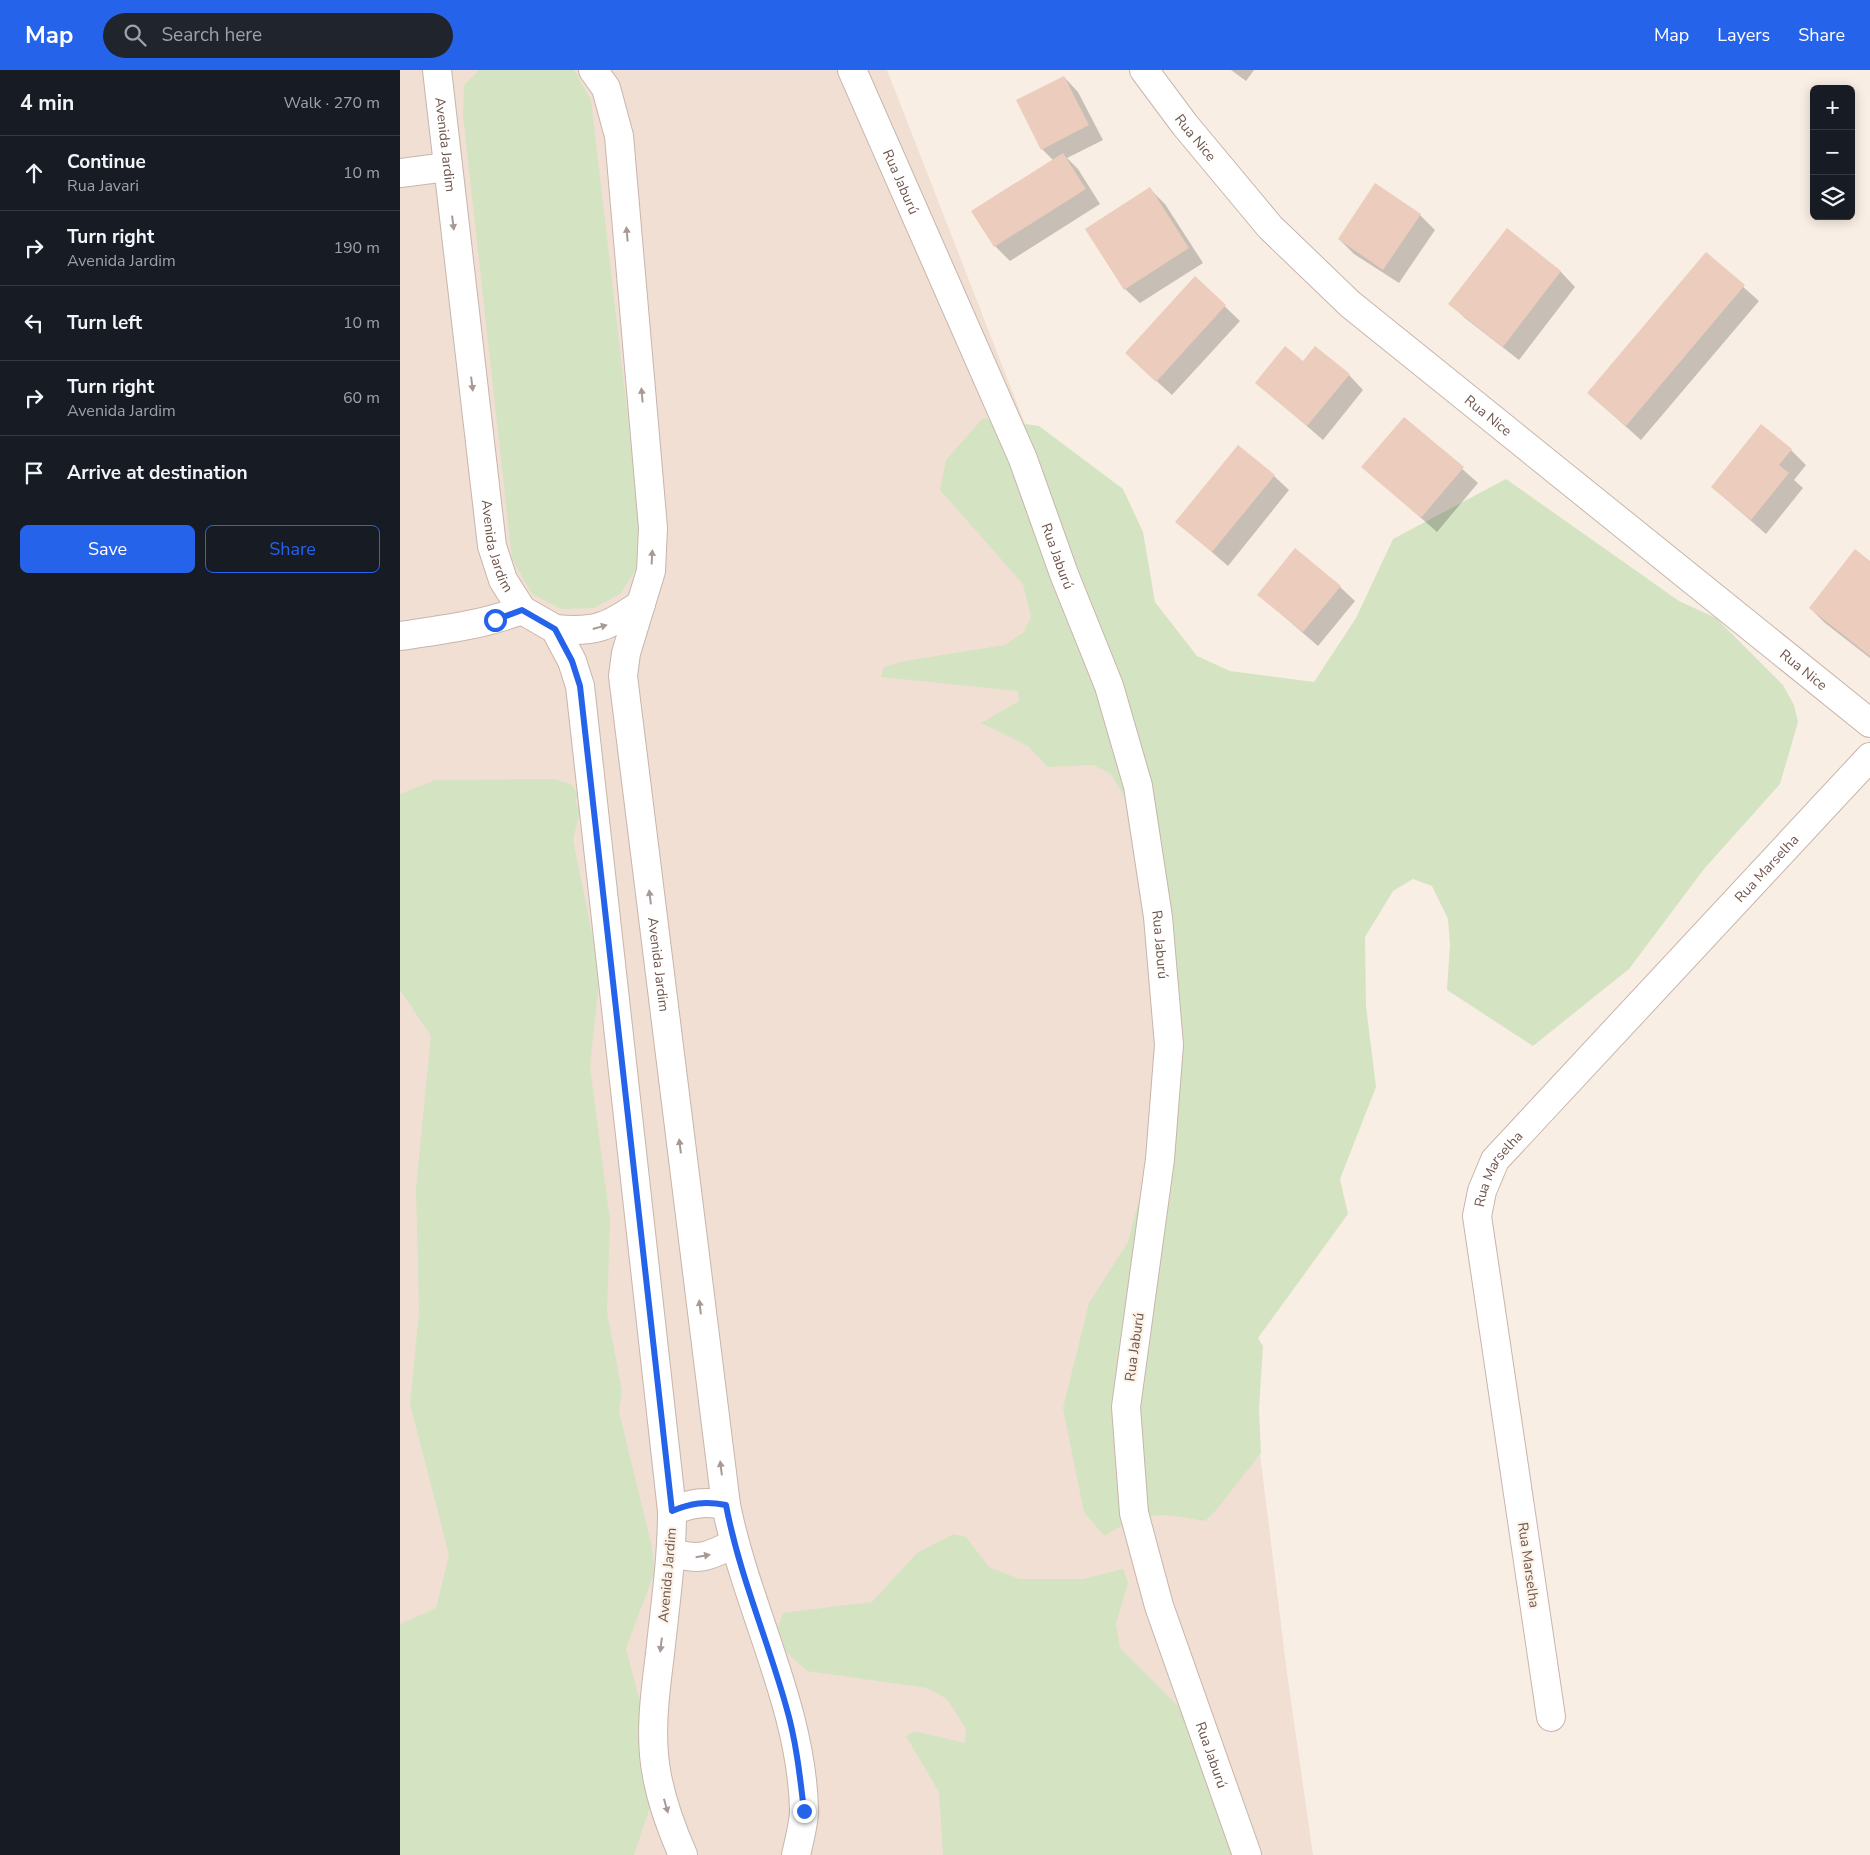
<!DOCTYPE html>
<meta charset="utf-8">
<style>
body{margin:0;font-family:"Nunito Sans",sans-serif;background:#20242c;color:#f1f3f6}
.controls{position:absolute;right:15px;top:15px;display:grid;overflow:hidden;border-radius:8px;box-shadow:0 2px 12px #0003}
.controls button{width:45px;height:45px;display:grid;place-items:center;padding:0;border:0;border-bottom:1px solid #363941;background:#171b24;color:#f1f3f6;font:25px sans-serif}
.stop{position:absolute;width:15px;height:15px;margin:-11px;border:4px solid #2563eb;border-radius:50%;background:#fff}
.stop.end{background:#2563eb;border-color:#fff;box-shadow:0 1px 5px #0008}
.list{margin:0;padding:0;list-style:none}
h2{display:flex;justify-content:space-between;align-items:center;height:65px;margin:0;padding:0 20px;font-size:21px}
h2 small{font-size:16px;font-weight:400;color:#9ea1a6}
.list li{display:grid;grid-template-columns:32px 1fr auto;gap:15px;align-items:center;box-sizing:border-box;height:75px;padding:0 20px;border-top:1px solid #363941}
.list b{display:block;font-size:19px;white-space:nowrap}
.list p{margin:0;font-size:16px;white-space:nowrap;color:#9ea1a6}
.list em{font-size:16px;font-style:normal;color:#9ea1a6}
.actions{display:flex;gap:10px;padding:15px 20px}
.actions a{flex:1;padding:11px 0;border:1px solid #2563eb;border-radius:8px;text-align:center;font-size:18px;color:#2563eb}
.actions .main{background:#2563eb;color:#fff}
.icon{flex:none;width:28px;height:28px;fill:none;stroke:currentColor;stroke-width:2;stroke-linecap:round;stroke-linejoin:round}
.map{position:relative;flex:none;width:1470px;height:1785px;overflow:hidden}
header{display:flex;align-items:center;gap:30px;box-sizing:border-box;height:70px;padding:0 25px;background:#2563eb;color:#fff}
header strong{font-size:24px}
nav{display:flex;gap:28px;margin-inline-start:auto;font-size:18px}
.search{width:350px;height:45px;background:#20242c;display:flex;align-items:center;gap:12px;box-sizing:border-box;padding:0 18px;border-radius:28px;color:#9ea1a6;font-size:19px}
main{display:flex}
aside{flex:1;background:#171b24}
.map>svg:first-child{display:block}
.residential{fill:#f0dfd2}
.green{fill:#d4e4c3}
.shadow{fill:#0003}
.building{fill:#ebccbd}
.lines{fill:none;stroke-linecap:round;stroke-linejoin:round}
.minor-casing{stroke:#c8b5ab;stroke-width:30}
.minor{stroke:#fff;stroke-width:28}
.oneway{fill:#a89994}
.route{stroke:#2563eb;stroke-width:6}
.labels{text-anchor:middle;stroke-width:4.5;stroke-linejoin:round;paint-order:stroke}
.street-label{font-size:14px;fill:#6e554c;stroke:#fcf3e8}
</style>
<header>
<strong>Map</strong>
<div class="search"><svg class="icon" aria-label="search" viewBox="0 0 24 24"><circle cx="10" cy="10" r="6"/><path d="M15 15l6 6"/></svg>Search here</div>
<nav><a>Map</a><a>Layers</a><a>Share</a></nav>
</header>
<main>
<aside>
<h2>4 min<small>Walk · 270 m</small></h2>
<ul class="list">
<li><svg class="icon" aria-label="ahead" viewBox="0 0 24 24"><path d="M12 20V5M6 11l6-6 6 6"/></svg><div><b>Continue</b><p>Rua Javari</p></div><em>10 m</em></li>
<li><svg class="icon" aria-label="right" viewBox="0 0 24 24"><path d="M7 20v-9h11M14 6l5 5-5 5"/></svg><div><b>Turn right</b><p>Avenida Jardim</p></div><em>190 m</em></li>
<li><svg class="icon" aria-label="left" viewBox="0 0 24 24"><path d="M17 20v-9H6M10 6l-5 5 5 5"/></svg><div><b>Turn left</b></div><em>10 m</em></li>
<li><svg class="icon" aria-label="right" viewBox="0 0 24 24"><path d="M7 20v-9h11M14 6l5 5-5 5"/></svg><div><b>Turn right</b><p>Avenida Jardim</p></div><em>60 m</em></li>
<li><svg class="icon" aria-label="arrive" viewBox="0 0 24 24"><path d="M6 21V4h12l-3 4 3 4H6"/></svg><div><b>Arrive at destination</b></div></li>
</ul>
<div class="actions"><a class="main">Save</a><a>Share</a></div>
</aside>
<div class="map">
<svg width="1470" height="1785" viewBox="0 0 1470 1785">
<rect width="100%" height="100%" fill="#f9eee3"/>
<!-- residential -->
<path class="residential" d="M0,0H487L783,759L887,1603L913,1785H0Z"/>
<!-- green -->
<path class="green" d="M79,0H174L191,30L242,469L237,498L220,524L194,538L161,539L132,524L112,489L63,46L64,15Z
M583,348L639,356L723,419L743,462L755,532L797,586L830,601L914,612L956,548L993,469L1106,409L1279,531L1316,548L1383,615L1394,635L1398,652L1380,714L1304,799L1229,899L1133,976L1047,920L1050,874L1048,849L1032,816L1013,809L993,821L965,867L966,936L976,1017L940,1109L948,1144L858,1268L863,1276L859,1338L861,1383L817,1439L805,1451C758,1443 746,1440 704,1466L684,1442L663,1338L689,1233L728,1172L737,1137L763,1086L753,776L711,704L693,695L648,697L628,676L581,653L619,631L618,621L481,607L484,597L505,591L605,575L624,562L631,547L623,514L540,420L546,390Z
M155,709L172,715L179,727L175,730L180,742L173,770L200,902L190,996L210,1151L207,1241L222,1322L219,1342L252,1477L255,1501L226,1578L242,1640L252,1731L234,1785H0V1554L36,1538L49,1485L10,1334L19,1242L16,1118L31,966L0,920V724L35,710Z
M554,1464L566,1467L589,1497L619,1509H683L723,1499L728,1513L716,1554L720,1578L797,1655L841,1756L832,1785H543L539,1722L506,1666L514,1661L565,1673L566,1659L547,1629L527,1618L407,1601L387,1583L378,1557L383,1543L472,1532L517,1483Z"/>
<!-- shadow -->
<path class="shadow" d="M831,0H854L846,11Z
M664,7L678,22L703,70L667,88L678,99L700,134L610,191L595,176L654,91L642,79Z
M750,119L765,134L803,193L740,233L725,219Z
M1020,145L1035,160L999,213L954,184L939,169Z
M1107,160L1161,202L1175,217L1119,290L1065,248L1050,234Z
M1306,184L1359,231L1241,370L1188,323Z
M795,208L840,251L772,325L741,297Z
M903,293L949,305L963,320L923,370L857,313Z
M1005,348L1078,413L1037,462L963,397Z
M1391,380L1406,395L1394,410L1403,418L1366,464L1312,417Z
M874,406L889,420L828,496L777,452Z
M1470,493V588L1425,553L1410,538Z
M940,517L955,531L918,576L859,525Z"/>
<!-- building -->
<path class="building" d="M664,6L689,55L641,80L616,30Z
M663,83L686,119L594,177L571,141Z
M975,113L1021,144L983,200L938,169Z
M750,117L789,178L724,220L685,159Z
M1107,158L1161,201L1103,277L1048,234Z
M1306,182L1345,215L1226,356L1187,323Z
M795,206L826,235L756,312L725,283Z
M885,276L903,291L915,276L950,304L907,356L855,313Z
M1004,347L1064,397L1021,448L961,397Z
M1361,354L1392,379L1379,395L1389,403L1351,450L1311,417Z
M838,375L875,405L812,482L775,452Z
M895,478L941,516L903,562L857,525Z
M1455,479L1470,491V586L1409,538Z"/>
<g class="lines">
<!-- minor casing -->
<g class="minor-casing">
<g id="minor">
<path id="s1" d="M37,0L92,476L103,510L122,540L155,559L172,591L180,616L272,1441C272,1489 265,1536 260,1584C255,1623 249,1667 257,1706C262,1733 272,1760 283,1785"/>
<path id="s2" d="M193,0L206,18L219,66L253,458L251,501L226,583L223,606L326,1435C346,1536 402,1636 404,1740C404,1754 399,1771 396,1785"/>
<path id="s3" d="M452,0L623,389L664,504L709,616L738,716L758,847L769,975L760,1089L726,1337L734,1443L759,1536L847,1785"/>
<path id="s4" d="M744,0L785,55L870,157L950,234L1470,653"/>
<path d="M0,103L47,97"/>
<path d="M155,559C195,563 208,557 241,534"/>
<path d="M0,566C42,560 82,555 122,540"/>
<path d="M272,1441C291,1433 305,1431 326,1435"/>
<path d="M272,1482C298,1492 310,1486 333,1474"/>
<path id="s5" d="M1151,1647L1077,1146L1082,1121L1095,1090L1470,687"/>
</g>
</g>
<!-- minor -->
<use href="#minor" class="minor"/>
</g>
<!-- one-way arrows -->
<defs><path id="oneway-solid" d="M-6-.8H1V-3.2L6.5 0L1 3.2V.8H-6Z" transform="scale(1.25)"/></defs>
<g class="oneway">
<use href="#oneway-solid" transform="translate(53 153) rotate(83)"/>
<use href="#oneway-solid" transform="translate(227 164) rotate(-95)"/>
<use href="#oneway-solid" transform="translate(72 314) rotate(83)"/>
<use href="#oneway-solid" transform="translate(242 325) rotate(-95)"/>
<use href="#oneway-solid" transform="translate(252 487) rotate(-87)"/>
<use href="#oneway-solid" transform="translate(200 557) rotate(-16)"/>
<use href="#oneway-solid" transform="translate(250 827) rotate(-97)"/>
<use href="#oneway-solid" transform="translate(280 1076) rotate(-97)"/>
<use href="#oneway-solid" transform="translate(300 1237) rotate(-97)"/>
<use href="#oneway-solid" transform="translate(321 1398) rotate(-97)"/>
<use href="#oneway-solid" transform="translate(303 1486) rotate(-10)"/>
<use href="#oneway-solid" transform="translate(261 1575) rotate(97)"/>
<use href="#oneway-solid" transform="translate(266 1736) rotate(74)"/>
</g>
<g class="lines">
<!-- route -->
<path class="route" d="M95,550L122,540L155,559L172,591L180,616L272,1441C291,1433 305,1431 326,1435C339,1504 367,1568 386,1636C396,1670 400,1706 404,1741"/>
</g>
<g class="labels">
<!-- street labels -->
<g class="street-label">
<text dy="5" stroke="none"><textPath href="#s4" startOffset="85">Rua Nice</textPath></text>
<text dy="5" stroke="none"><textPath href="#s1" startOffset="75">Avenida Jardim</textPath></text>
<text dy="5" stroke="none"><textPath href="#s3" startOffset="122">Rua Jaburú</textPath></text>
<text dy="5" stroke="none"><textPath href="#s4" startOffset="490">Rua Nice</textPath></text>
<text dy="5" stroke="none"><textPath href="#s1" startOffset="480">Avenida Jardim</textPath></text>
<text dy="5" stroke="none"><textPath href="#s3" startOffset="528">Rua Jaburú</textPath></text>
<text dy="5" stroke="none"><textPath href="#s4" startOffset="895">Rua Nice</textPath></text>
<text dy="5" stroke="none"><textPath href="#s5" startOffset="964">Rua Marselha</textPath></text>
<text dy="5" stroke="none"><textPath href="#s3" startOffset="932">Rua Jaburú</textPath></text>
<text dy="5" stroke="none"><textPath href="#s2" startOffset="908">Avenida Jardim</textPath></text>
<text dy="5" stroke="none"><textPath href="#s5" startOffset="559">Rua Marselha</textPath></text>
<text transform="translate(734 1277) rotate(-82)" y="5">Rua Jaburú</text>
<text transform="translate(1129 1495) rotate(82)" y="5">Rua Marselha</text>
<text transform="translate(267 1505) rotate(-85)" y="5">Avenida Jardim</text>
<text dy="5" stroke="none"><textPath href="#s3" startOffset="1758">Rua Jaburú</textPath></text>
</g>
</g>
</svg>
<div class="controls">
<button>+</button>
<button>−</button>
<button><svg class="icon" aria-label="layers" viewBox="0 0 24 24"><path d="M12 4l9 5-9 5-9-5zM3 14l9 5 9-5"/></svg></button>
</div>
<div class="stop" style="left:95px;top:550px"></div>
<div class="stop end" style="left:404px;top:1741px"></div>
</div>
</main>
